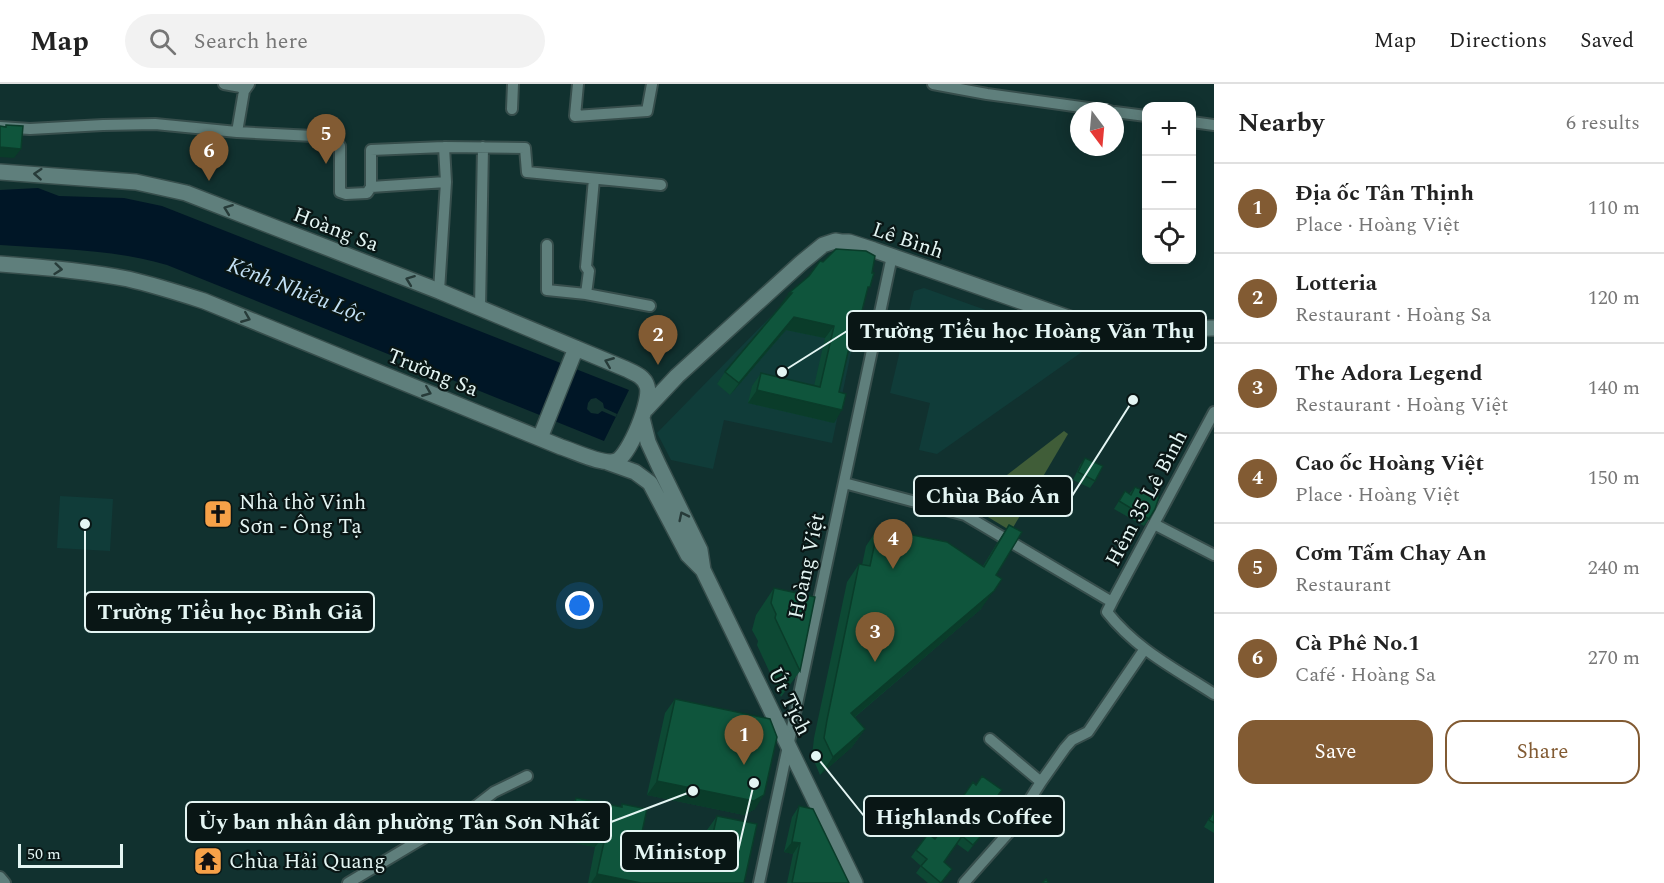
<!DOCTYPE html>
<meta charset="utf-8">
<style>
body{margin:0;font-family:Spectral,serif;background:#f2f2f2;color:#222}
.controls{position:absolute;right:18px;top:18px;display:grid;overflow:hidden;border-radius:12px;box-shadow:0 3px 15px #0003}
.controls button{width:54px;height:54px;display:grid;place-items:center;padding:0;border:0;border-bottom:2px solid #e0e0e0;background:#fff;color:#222;font:30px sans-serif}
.compass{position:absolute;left:1070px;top:18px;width:54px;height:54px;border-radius:50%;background:#fff;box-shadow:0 3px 15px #0003;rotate:164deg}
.scale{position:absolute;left:18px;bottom:15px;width:105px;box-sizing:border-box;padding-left:6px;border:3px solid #e4f5f3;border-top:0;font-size:16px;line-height:21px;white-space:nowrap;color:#e4f5f3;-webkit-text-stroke:4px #091615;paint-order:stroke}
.you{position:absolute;left:580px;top:522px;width:21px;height:21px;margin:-15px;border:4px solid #fff;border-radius:50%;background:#1a73e8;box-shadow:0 0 0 9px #1a73e833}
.badge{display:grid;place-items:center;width:39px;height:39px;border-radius:50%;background:#825b33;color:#fff;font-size:20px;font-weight:700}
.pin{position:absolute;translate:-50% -50px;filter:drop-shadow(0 2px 3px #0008)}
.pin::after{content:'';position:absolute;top:32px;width:21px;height:18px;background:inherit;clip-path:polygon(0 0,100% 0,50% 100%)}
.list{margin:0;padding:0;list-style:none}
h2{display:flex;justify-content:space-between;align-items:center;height:78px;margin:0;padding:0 24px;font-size:26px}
h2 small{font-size:20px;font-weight:400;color:#767676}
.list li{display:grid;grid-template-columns:39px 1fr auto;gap:18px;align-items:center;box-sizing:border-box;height:90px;padding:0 24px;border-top:2px solid #e0e0e0}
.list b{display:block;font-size:22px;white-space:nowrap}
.list p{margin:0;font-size:20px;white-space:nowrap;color:#767676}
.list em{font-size:20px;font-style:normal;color:#767676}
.actions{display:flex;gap:12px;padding:18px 24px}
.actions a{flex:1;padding:14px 0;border:2px solid #825b33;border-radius:18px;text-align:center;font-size:21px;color:#825b33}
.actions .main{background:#825b33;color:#fff}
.icon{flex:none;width:33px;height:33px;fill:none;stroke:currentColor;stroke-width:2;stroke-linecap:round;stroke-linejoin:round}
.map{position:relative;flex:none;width:1214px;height:799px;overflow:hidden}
header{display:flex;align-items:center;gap:36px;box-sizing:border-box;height:84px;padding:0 30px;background:#fff;border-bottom:2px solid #e0e0e0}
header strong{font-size:28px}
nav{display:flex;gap:33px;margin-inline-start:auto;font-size:21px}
.search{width:420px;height:54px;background:#f2f2f2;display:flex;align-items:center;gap:15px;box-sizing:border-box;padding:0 21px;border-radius:33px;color:#767676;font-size:22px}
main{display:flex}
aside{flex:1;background:#fff}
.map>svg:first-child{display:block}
.built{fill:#103c39}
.green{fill:#405d38}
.water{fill:#001626}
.pier{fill:#11312f}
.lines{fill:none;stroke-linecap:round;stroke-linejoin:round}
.street-casing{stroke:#374e4c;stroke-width:14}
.secondary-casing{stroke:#374e4c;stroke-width:18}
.street{stroke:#5f7f7c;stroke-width:10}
.secondary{stroke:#5f7f7c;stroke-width:15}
.wall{fill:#0d4934}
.shaded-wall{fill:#0a3c2a}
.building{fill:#0f553c;stroke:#0a3c2a;stroke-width:1.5}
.oneway{stroke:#273b39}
.labels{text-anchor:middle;stroke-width:4.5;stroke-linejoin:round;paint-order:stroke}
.street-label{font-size:21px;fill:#e4f5f3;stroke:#091615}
.poi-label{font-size:21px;fill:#e4f5f3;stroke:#091615;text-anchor:start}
.water-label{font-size:22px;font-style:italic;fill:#c3e1f6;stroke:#091615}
.leader{fill:none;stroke:#e4f5f3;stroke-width:2}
.callout-dot{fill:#e4f5f3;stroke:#091615;stroke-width:2}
.callout{fill:#091615;stroke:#e4f5f3;stroke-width:2}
.callout-label{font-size:22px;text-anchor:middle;font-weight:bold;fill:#e4f5f3}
</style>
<header>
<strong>Map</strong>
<div class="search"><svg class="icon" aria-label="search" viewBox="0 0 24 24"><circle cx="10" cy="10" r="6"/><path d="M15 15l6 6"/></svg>Search here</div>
<nav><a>Map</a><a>Directions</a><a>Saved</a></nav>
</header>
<main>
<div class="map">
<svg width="1214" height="799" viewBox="0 0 1214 799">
<rect width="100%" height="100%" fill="#11312f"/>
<!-- built -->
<path class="built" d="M924,204L1089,263L937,370L919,366L930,319L890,309L914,207Z
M779,224L857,240L832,359L724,336L713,385L671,376L657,349Z
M60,412L113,415L110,467L57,464Z"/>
<!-- green -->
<path class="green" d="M1064,347L1068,350L1011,447L983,430L990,404Z"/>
<!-- water -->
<path class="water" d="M38,104L59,112L124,114L162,122L629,306L604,357L167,181C112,165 56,165 0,161V106Z"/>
<!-- pier -->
<path class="pier" d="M596,314L603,319L604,324L617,330L616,333L602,327L598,330L591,329L587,325L588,319L591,315Z"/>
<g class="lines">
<!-- street casing -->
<g class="street-casing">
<path id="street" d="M224,0L241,3L244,7
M578,0L575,32L647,27L652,0
M933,0L987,10L1110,27
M512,25L513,0
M1115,28L1146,32
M1192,38L1214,41
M0,43L30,45L103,41L155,40L237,48L333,53L340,62V108L346,110L367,109L371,103
M237,48L244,7L249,0
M446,98L371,103V66L444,63L525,64L527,88L661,101
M547,161V206L586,210L650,222
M439,207L446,98L444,63
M586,210L589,187L586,183L594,95
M480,224L483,63
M844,399L965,431L1112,518L1107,528C1137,566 1174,584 1214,610
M1154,440L1214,471
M1112,518L1214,328
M990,655L1041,698
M0,793L5,799
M348,799L472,725L494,708L527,692
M759,799L892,172
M964,799L1010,747L1041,698L1065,664L1072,656L1088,648L1144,566"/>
</g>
<!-- secondary casing -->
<g class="secondary-casing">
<path id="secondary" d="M0,88L136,98L186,109L439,207L626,285C634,289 644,292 647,302C652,316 629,372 616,377C604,382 574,367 561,363L204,217C179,209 154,201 128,195C86,187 43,183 0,180
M646,325L677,292L801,179L823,161L835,157L841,158H849L874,166L1100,245L1115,247L1214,244
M642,334L648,358L659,382L700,466L703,486L855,799
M540,354L576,264
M607,378L635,388L650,399L688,471L703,486"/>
</g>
<!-- street -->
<use href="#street" class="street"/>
<!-- secondary -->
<use href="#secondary" class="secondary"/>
</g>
<!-- wall -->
<path class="wall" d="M866,209L857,247L851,255L839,308L834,339L748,319L752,302L761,289L814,302L825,254L786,246L730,311L717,300L725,288L782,222L780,221Z
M1085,374L1095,397L1090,404L1073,396L1080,381Z
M1135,403L1149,435L1144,442L1114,425L1125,407L1129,410Z
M1009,441L996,491L981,525L855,633L865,645L852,663L820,691L812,672L814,654L847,498L859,480L862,481L866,462L878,444L983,482L997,459Z
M774,504L800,587L781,613L757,561L758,557L752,546L756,531Z
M675,615L755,725L744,731L647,711L665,629Z
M973,698L996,714L994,735L990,743L968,768L957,760L944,778L952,785L942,799H928L916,789L921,782L911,773L916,766L962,740L973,729L959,718Z
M576,714L620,723L622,720L639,762L701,775L707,746L717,732L744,799H588L595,763L560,756L566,728Z
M799,722L849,799H787L793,770L784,768L792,733Z
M1214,726V749L1204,743Z"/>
<!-- shaded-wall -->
<path class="shaded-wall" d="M0,63L21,65L14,74L0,73Z
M789,209H792L783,222L780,221Z
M794,233L834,242L825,254L786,246L730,311L739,299Z
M853,246L857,247L848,259Z
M757,306L842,326L834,339L748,319Z
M1002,495L981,525L838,647L851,629Z
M865,645L852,663L820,691L833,673Z
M657,697L764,711L755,725L744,731L647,711Z
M995,736L990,743L968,768L973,761Z
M570,741L606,749L595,763L560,756Z
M792,758L800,759L793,770L784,768Z
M597,790L641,799H591Z"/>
<!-- building -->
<path class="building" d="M6,41L23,42L21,65L0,63V42L6,43Z
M836,165L866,167L875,172L872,189H874L870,203H868L857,247L853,246L839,308L846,310L842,326L757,306L761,289L820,303L834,242L794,233L739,299L725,288L792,209H789L809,192L820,177L823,178Z
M1085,374L1103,382L1095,397L1078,388Z
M1135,403L1159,413L1155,425L1149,435L1119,417L1125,407L1131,411Z
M1009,441L1022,448L996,491L1002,495L994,507L851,629L865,645L833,673L824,654L827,636L859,480L870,482L878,444L947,458L984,483Z
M774,504L815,513L800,587L775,534L776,530L771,519Z
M675,615L770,635L777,653L764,711L754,717L657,697Z
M982,692L1002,706L996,714L1005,720L994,735L995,736L973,761L962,752L944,778L952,785L941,799L921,782L927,775L916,766L928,750L935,755L952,733L962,740L979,723L964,711L973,698L976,701Z
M576,714L622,723V720L647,725L639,762L707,776L717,732L757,740L744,799H641L597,790L606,749L570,741Z
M799,722L813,725L849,799H792L800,759L792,758Z
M1214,727V739L1209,736Z
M1046,795L1049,799H1042Z"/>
<!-- one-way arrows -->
<defs><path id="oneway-chevron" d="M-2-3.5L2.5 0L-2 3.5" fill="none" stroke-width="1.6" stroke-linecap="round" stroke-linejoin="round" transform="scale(1.5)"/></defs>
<g class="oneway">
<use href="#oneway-chevron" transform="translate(38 90) rotate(-176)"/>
<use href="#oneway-chevron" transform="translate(228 125) rotate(-159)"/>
<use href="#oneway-chevron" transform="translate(58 185) rotate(6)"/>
<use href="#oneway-chevron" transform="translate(410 196) rotate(-159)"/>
<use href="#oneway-chevron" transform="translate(246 234) rotate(22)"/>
<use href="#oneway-chevron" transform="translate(609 278) rotate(-158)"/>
<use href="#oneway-chevron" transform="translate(427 308) rotate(22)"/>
<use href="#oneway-chevron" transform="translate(683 432) rotate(-116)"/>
</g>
<!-- icons -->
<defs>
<g id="church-square" transform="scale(1.5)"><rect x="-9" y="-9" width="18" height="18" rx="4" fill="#f7a148" stroke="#091615"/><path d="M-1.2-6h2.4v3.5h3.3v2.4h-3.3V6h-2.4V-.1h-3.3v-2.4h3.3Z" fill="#111"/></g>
<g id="temple-square" transform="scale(1.5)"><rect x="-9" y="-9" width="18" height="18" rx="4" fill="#f7a148" stroke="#091615"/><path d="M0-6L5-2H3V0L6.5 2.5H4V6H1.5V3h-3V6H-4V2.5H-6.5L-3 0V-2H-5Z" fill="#111"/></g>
</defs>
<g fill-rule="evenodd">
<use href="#church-square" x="218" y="430"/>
<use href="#temple-square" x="208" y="777"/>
</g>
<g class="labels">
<!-- street labels -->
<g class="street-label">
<text transform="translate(336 145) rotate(21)" y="7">Hoàng Sa</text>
<text transform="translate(908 156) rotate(19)" y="7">Lê Bình</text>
<text transform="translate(433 288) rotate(22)" y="7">Trường Sa</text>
<text transform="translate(1146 414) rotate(-62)" y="7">Hẻm 35 Lê Bình</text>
<text transform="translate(806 482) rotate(-78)" y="7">Hoàng Việt</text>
<text transform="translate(790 617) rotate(64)" y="7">Út Tịch</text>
</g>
<!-- poi labels -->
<g class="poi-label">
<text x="239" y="425">Nhà thờ Vinh<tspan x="239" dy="24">Sơn - Ông Tạ</tspan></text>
<text x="229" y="784">Chùa Hải Quang</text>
</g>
<!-- water labels -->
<g class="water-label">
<text transform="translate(297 205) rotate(21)" y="8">Kênh Nhiêu Lộc</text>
</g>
</g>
<!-- callouts -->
<path class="leader" d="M782 288L847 247M1133 316L1072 412M85 440L85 528M816 672L864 732M693 707L611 738M754 699L738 767"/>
<g class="callout-dot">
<circle cx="782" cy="288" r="6"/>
<circle cx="1133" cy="316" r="6"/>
<circle cx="85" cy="440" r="6"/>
<circle cx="816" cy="672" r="6"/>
<circle cx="693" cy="707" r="6"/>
<circle cx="754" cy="699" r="6"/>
</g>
<g class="callout">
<rect x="847" y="227" width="359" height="40" rx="6"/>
<rect x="914" y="392" width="158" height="40" rx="6"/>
<rect x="85" y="508" width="289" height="40" rx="6"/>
<rect x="864" y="712" width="200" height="40" rx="6"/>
<rect x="186" y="718" width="425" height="40" rx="6"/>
<rect x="621" y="747" width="117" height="40" rx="6"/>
</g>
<g class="callout-label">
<text x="1027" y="254">Trường Tiểu học Hoàng Văn Thụ</text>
<text x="993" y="419">Chùa Báo Ân</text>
<text x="230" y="535">Trường Tiểu học Bình Giã</text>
<text x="964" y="740">Highlands Coffee</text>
<text x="399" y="745">Ủy ban nhân dân phường Tân Sơn Nhất</text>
<text x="680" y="775">Ministop</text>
</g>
</svg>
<div class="controls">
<button>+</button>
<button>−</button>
<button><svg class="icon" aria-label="locate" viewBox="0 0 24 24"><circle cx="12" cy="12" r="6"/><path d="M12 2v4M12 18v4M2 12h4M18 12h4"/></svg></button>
</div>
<svg class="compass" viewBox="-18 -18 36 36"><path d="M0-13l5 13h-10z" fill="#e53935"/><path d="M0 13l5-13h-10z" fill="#767676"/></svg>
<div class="scale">50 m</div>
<div class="you"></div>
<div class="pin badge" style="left:744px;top:681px">1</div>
<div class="pin badge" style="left:658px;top:281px">2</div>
<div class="pin badge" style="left:875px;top:578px">3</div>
<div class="pin badge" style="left:893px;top:485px">4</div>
<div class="pin badge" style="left:326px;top:80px">5</div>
<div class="pin badge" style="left:209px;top:97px">6</div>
</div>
<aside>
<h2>Nearby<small>6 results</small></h2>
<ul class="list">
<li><span class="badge">1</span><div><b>Địa ốc Tân Thịnh</b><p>Place · Hoàng Việt</p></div><em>110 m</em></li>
<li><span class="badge">2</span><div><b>Lotteria</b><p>Restaurant · Hoàng Sa</p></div><em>120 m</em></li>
<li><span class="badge">3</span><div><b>The Adora Legend</b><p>Restaurant · Hoàng Việt</p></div><em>140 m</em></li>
<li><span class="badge">4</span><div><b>Cao ốc Hoàng Việt</b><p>Place · Hoàng Việt</p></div><em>150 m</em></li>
<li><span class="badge">5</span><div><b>Cơm Tấm Chay An</b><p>Restaurant</p></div><em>240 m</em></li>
<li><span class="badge">6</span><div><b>Cà Phê No.1</b><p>Café · Hoàng Sa</p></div><em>270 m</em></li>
</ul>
<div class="actions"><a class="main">Save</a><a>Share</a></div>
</aside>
</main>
